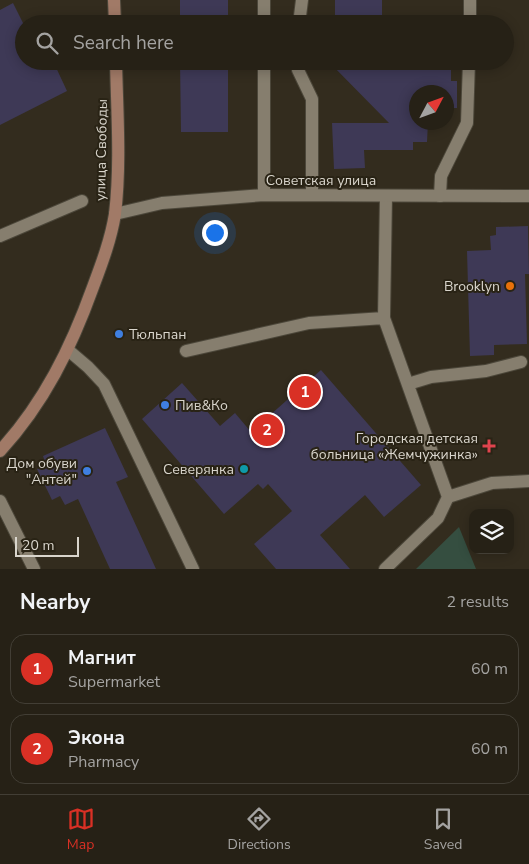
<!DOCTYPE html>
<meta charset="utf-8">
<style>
body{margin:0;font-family:"Nunito Sans",sans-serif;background:#2e291f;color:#f1f3f6}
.controls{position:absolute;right:15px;bottom:15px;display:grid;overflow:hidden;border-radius:10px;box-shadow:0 2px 12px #0003}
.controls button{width:45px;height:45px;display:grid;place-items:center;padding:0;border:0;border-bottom:1px solid #423e35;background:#262116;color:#f1f3f6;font:25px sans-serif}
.compass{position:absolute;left:409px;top:85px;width:45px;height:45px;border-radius:50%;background:#262116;box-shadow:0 2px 12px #0003;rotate:49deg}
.scale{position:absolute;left:15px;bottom:12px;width:64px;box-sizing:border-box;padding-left:5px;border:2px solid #d9d5cc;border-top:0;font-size:14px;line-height:18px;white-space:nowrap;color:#d9d5cc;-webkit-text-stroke:4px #292315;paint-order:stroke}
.you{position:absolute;left:214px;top:232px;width:18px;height:18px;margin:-12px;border:4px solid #fff;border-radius:50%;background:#1a73e8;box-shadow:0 0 0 8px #1a73e833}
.badge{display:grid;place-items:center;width:32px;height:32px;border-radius:50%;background:#d93025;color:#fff;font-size:16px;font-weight:700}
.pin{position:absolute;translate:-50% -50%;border:2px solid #fff;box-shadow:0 1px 5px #0006}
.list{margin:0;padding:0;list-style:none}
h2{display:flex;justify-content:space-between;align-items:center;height:65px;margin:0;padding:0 20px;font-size:21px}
h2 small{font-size:16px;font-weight:400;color:#a4a3a1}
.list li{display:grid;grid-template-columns:32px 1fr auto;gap:15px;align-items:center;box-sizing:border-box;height:70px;margin:0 10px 10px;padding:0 10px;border:1px solid #423e35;border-radius:15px}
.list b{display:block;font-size:19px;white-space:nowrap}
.list p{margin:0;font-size:16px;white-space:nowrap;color:#a4a3a1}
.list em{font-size:16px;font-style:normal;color:#a4a3a1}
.icon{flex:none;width:28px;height:28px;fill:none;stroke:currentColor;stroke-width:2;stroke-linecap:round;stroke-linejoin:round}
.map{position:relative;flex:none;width:529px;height:569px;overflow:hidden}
.search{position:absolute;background:#262116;box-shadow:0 2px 12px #0003;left:15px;right:15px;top:15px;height:55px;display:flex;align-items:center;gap:12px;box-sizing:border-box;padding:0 18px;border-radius:28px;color:#a4a3a1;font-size:19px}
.sheet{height:225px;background:#262116}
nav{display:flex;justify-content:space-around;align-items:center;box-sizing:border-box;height:70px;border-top:1px solid #423e35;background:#262116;font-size:14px;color:#a4a3a1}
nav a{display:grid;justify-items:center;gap:2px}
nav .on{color:#d93025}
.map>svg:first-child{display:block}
.green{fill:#354e40}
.building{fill:#3e3956}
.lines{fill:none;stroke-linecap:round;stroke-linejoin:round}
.lane-casing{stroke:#4c473a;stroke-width:14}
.street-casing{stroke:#4c473a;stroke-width:14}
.secondary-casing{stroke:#4c473a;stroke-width:14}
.lane{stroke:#867e6e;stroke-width:12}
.street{stroke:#867e6e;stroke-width:12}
.secondary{stroke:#a17a67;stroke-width:12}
.food-dot{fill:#e8710a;stroke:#292315;stroke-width:2}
.shop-dot{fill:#3f7fe0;stroke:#292315;stroke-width:2}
.health-dot{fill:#e0444e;stroke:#292315;stroke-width:2}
.culture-dot{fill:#0f9aa8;stroke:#292315;stroke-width:2}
.labels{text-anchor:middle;stroke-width:4;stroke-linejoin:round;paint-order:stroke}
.street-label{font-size:14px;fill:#d9d5cc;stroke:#292315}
.poi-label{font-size:14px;fill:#d9d5cc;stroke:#292315;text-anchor:end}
</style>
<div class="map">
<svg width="529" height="569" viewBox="0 0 529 569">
<rect width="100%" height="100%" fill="#332c1e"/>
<!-- green -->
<path class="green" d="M459,527L476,569H416Z"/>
<!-- building -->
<path class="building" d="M180,0H228V24H180Z
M335,0H382V24H335Z
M13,3L24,25V61H53L67,91L0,125V10Z
M180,61H228V132H181Z
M328,61H383L392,70H451V81H457V108H451V116H446V92H416V122H428L427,142H413V150H364L365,168L334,169L332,123H389Z
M528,226L529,274H525L527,344L494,345V355L470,356L467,251L491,250L490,236L496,235V227Z
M321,370L421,485L384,517L365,495L320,535L350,569H276L254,544L292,511L268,484L263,489L258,484L224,514L142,419L182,383L220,426L235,413L251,432Z
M105,428L128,477L116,482L156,569H110L78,499L65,505L60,496L52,500L37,469L46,465L43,456Z"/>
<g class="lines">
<!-- lane casing -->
<g class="lane-casing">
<path id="lane" d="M264,0V24
M470,0V24
M299,24L302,0
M264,61V195
M298,61V70L312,99V195
M440,196L441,176L467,123L469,61
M68,350L88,367L104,384L193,569
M186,351L309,323L384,318
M408,384L431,377L486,371L521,362
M448,497L492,483L529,481
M0,501L34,569
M385,569L438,518L448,497L384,318L386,196"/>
</g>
<!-- street casing -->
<g class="street-casing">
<path id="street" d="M115,214L162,203L264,195L529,196
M0,236L82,201"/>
</g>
<!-- secondary casing -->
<g class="secondary-casing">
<path id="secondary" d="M114,0L115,24
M0,451C44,403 71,348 93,287C102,263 111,239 115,214C121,163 117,112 116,61"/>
</g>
<!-- lane -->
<use href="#lane" class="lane"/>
<!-- street -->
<use href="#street" class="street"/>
<!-- secondary -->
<use href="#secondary" class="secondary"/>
</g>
<!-- markers -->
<circle class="food-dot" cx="510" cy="286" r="5"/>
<g class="shop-dot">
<circle cx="119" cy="334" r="5"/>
<circle cx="165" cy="405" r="5"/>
<circle cx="87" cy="471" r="5"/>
</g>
<path class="health-dot" d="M486.5 438.5h5v5h5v5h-5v5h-5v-5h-5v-5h5z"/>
<circle class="culture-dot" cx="244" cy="469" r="5"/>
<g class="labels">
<!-- street labels -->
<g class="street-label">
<text transform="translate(101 150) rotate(-89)" y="5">улица Свободы</text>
<text x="321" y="185">Советская улица</text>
</g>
<!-- poi labels -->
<g class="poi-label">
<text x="500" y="291">Brooklyn</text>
<text x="129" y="339" text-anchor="start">Тюльпан</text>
<text x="175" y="410" text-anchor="start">Пив&amp;Ко</text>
<text x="478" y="443">Городская детская<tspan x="478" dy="16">больница «Жемчужинка»</tspan></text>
<text x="77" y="468">Дом обуви<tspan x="77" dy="16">"Антей"</tspan></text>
<text x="234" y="474">Северянка</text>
</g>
</g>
</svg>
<div class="controls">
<button><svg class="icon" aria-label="layers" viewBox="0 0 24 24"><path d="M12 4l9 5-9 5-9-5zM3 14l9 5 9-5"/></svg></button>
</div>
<svg class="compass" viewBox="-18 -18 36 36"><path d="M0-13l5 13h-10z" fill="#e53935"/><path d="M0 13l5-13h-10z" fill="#a4a3a1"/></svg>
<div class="scale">20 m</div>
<div class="you"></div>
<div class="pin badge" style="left:305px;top:392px">1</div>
<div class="pin badge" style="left:267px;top:430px">2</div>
<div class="search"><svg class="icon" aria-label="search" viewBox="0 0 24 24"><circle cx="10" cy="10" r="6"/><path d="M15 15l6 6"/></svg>Search here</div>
</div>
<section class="sheet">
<h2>Nearby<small>2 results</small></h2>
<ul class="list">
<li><span class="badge">1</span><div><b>Магнит</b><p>Supermarket</p></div><em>60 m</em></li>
<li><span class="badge">2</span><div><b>Экона</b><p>Pharmacy</p></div><em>60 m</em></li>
</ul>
</section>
<nav>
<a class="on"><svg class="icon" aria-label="map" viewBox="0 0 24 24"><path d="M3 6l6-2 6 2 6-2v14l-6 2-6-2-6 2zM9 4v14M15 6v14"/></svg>Map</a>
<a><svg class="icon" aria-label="directions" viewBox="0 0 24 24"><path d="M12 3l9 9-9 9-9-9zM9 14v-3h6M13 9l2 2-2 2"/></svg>Directions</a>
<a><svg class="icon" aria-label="saved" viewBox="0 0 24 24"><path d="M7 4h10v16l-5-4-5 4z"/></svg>Saved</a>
</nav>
